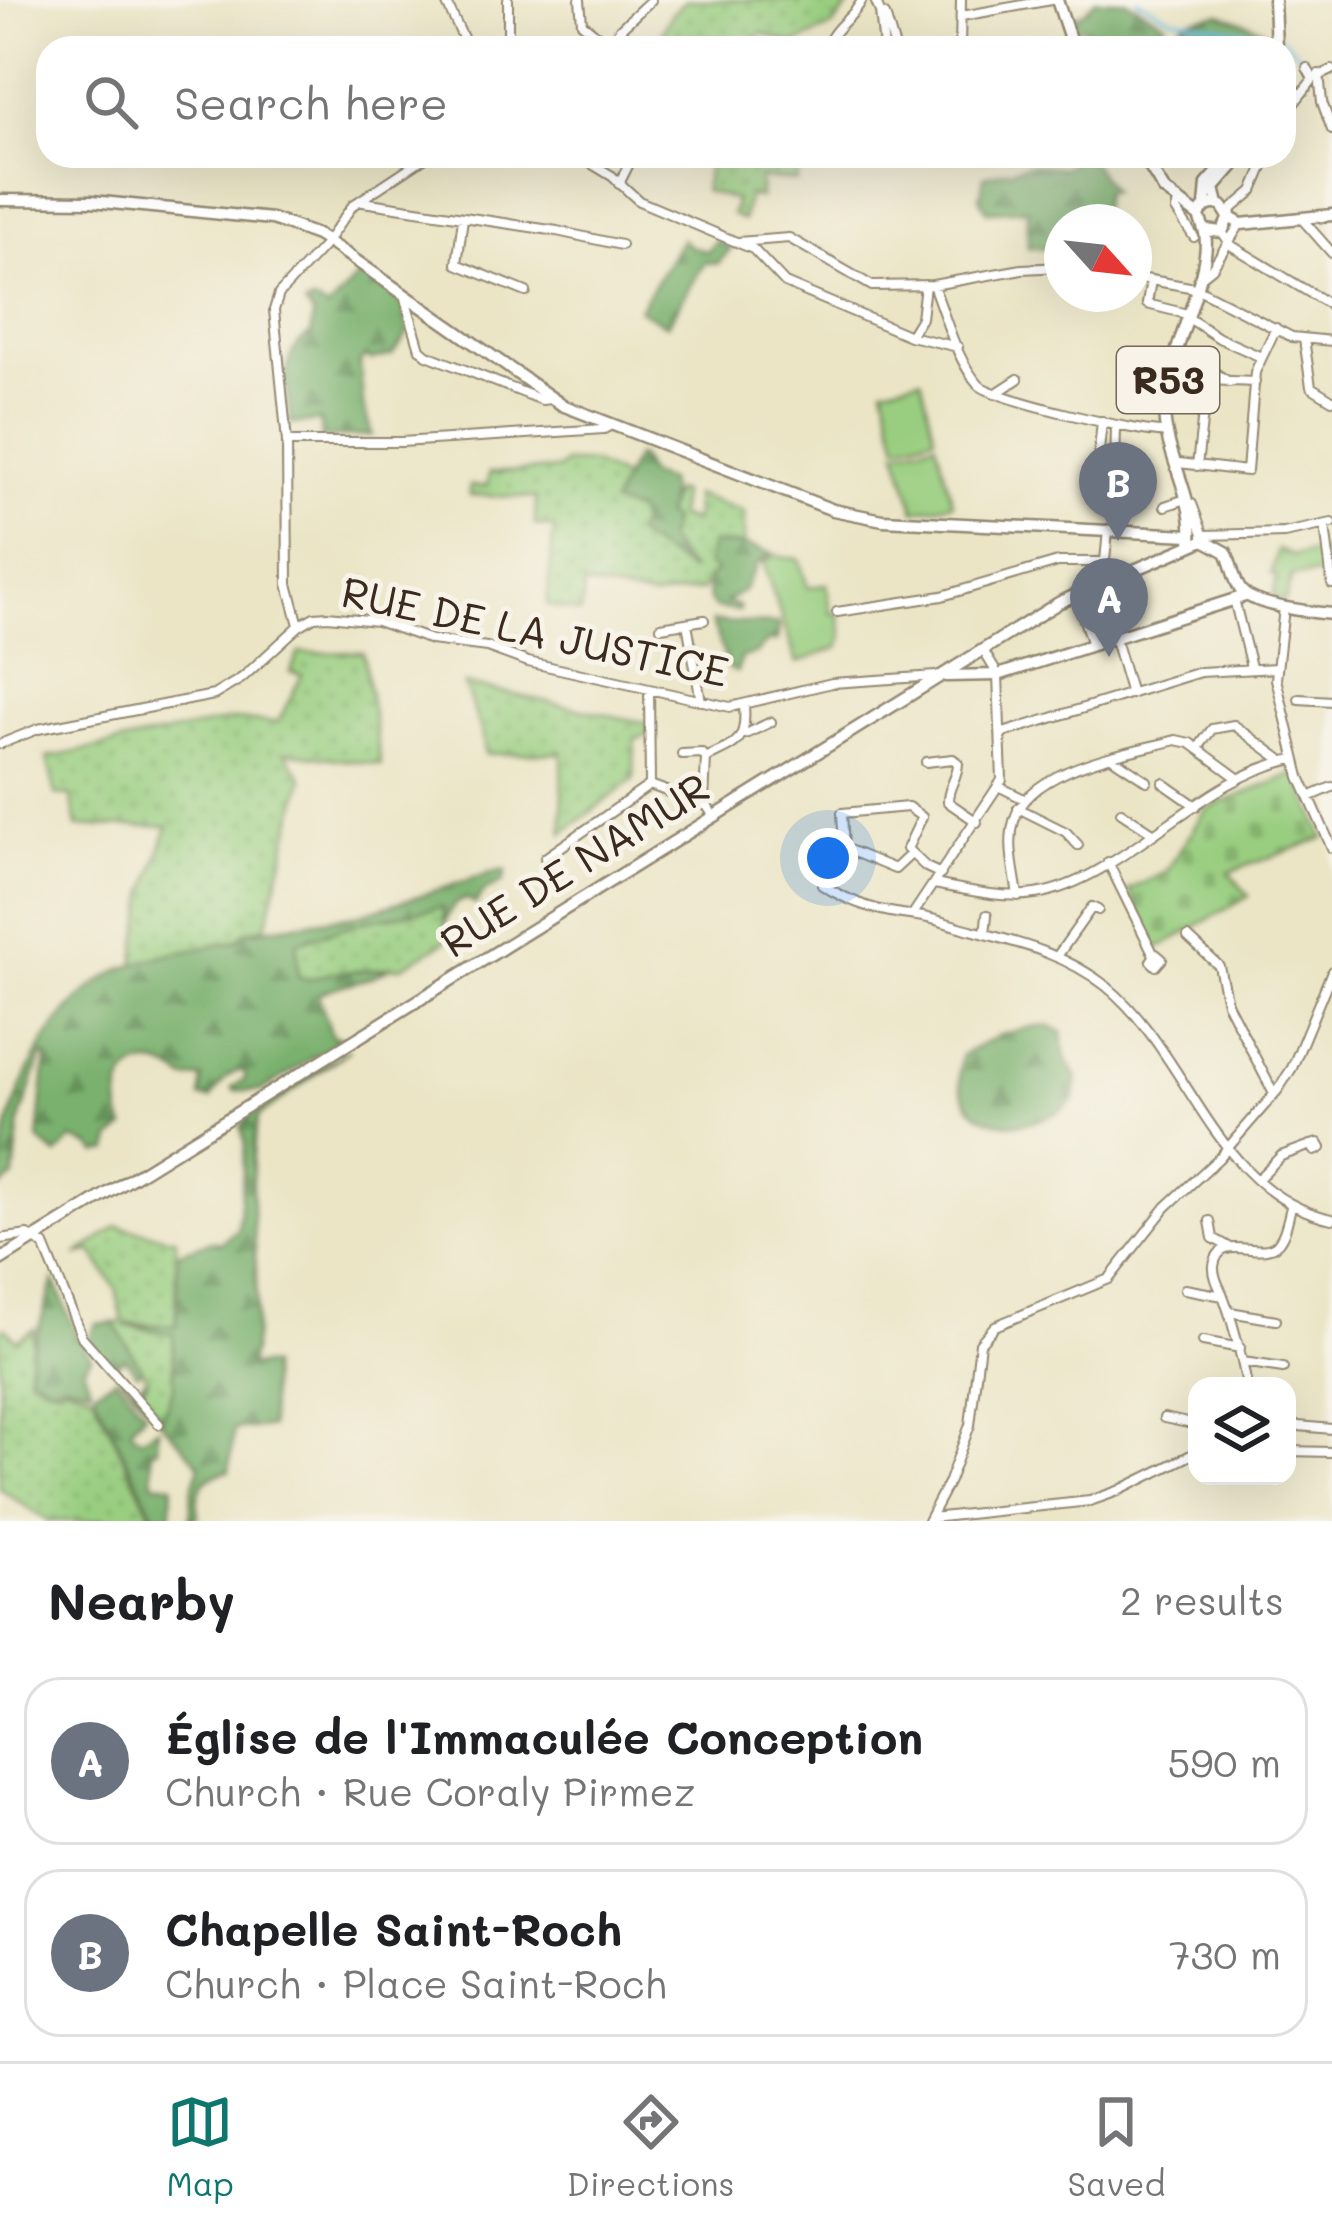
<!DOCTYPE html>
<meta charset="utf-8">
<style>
body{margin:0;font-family:Mali,sans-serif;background:#f6f6f6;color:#202124}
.controls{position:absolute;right:36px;bottom:36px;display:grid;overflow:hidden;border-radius:24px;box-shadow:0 12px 48px #0002}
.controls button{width:108px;height:108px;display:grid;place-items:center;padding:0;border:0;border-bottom:3px solid #e0e0e0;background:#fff;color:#202124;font:60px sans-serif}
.compass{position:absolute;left:1044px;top:204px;width:108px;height:108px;border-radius:50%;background:#fff;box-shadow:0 12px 48px #0002;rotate:117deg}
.you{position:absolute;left:828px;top:858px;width:42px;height:42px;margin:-30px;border:9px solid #fff;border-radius:50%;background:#1a73e8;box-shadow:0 0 0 18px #1a73e833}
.badge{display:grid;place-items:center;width:78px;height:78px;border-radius:50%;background:#0f766e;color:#fff;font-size:39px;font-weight:700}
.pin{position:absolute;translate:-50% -99px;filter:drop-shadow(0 3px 6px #0008)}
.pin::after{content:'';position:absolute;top:63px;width:42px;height:36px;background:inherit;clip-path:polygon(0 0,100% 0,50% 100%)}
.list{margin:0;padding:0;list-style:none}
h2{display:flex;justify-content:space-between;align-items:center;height:156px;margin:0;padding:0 48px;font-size:51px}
h2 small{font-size:39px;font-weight:400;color:#757577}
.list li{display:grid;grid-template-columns:78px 1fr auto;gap:36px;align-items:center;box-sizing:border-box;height:168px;margin:0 24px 24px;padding:0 24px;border:3px solid #e0e0e0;border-radius:36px}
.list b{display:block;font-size:45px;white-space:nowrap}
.list p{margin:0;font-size:39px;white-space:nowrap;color:#757577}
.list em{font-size:39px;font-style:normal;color:#757577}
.icon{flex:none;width:66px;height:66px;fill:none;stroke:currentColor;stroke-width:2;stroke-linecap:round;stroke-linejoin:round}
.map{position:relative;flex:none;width:1332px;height:1521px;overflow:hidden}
.search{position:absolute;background:#fff;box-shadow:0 12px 48px #0002;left:36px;right:36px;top:36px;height:132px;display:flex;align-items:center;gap:30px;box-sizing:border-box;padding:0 42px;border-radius:36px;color:#757577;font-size:45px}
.sheet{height:540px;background:#fff}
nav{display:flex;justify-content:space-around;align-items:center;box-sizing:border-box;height:168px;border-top:3px solid #e0e0e0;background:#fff;font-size:33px;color:#757577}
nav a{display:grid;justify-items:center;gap:6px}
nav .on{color:#0f766e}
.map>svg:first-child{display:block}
.grass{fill:url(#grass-dots);stroke:#6a7c4f;stroke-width:3}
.forest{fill:url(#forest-firs);stroke:#5a6e46;stroke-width:3}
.cemetery{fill:url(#cemetery-stones);stroke:#6a7c4f;stroke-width:3}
.park{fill:url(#park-crowns);stroke:#6a7c4f;stroke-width:3}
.garden{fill:#99ce80;stroke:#6a7c4f;stroke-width:3}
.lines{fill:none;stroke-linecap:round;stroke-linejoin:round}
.stream{stroke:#68bde4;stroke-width:3}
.minor-casing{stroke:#938872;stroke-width:12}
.major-casing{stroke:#938872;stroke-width:15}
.minor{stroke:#fff;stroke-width:8}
.major{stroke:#fff;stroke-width:10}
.labels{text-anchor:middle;stroke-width:10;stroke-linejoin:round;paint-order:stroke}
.shield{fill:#f7f3e8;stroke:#73665b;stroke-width:3}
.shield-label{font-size:39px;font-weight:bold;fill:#3b2a1e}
.street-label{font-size:42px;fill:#3b2a1e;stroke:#f7f3e8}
</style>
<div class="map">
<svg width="1332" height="1521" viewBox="0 0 1332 1521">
<defs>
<pattern id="grass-dots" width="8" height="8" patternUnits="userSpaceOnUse" patternTransform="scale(3)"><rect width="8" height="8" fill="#99ce80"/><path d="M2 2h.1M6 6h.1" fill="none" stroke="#85b16e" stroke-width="1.8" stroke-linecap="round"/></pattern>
<pattern id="forest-firs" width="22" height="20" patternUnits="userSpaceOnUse" patternTransform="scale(3)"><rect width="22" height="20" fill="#7ab16e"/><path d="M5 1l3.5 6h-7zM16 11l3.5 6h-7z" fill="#65905a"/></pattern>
<pattern id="cemetery-stones" width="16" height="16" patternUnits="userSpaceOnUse" patternTransform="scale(3)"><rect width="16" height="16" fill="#99ce80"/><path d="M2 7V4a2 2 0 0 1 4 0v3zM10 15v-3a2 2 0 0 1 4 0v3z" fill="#85b16e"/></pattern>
<pattern id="park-crowns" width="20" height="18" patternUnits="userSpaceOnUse" patternTransform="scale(3)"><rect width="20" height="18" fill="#99ce80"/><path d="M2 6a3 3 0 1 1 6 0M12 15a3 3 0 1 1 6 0" fill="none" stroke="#85b16e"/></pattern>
</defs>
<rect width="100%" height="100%" fill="#f7f3e8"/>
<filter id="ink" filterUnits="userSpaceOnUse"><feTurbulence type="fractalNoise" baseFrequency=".00833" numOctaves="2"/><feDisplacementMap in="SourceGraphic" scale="24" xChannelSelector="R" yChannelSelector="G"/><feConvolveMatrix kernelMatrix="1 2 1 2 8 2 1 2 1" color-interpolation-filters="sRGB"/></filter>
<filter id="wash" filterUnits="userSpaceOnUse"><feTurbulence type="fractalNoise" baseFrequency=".004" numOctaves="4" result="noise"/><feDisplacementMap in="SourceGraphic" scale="48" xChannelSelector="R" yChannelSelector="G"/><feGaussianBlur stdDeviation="2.7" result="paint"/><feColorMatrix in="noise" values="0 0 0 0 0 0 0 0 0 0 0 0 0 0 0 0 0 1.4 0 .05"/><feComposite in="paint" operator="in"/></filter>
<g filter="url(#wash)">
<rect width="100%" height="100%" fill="#ebe5c6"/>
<!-- grass -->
<path class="grass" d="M686,0H854L832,27L797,43L798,47L763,33L742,48L654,47L671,15Z
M701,156H799L796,181L760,178V198L748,195L743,220L732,215L735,200L704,191L709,160Z
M565,463H592L624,479L612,504L638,512L640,524L675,552L667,541L672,521L665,515L674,491L681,493L678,517L695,521L694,495L744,512V545L711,544L717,571L702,590L652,598L584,585L581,613L547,605L554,528L535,525L536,498L470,495V486H487L489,473L559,469Z
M363,652L381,765L285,752L303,778L266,926L246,932L237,940L134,964L147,891L168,826L77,827L71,796L56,795L47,758L231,720L278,722L302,675L290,672L299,653Z
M464,684L647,723L648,736L635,739L634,779L563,833L562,753L485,754L483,736Z
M444,906L446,941L402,967L331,973L308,980L298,977L297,942L365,921Z
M118,1226L176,1239L177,1326L127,1323V1326L174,1334V1386L162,1418L138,1393L148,1380L114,1323L123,1322L116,1289L91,1251L76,1256Z
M5,1327L16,1340L34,1329L28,1377L59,1389L64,1384L93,1394L154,1521H48L0,1489V1331Z"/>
<!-- forest -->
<path class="forest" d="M1095,0L1127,1L1166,23C1147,44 1119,48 1092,45L1087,28L1075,29L1071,18L1086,11Z
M1220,14L1262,29L1238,48H1164C1177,21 1191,18 1220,14Z
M1077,156H1088L1111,191L1104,192L1102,207L1092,208L1091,222H1062V251L1028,247V209L987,211L980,198L984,176L1031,164L1064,168Z
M682,239L690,246L707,252L716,241L731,249L717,264L705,262L667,325L639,309Z
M361,274L403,303L409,332L392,355L371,360L366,356L360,362L363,404L372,435L322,438L320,421L291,424C287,392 277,354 311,334L313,314L305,305L313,302L328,309Z
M635,457H639L648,475L667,481L670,497L665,515L672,521L667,541L692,572L639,538L635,533L640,524L637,512L612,504Z
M711,544L744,545L772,553L757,564L743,591L726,602L739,606V611L715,608L709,601L707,579L716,571L707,565Z
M712,622L779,624L777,641H769L755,654L742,657L737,672L729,669Z
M497,871H506L503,882L484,891L475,904L467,899C453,901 449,912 445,924L443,907L365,921L297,942L298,976L308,980L331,973L389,968C368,982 342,983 318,994L332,1036L343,1038L261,1091H235L232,1088L245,1079V1071C228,1068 219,1087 211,1099L201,1098L202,1078L185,1079C142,1042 104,1079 125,1128L112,1139L110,1151L97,1153L91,1146L72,1139L57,1155L38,1140L46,1057L42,1054L20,1120L14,1177L0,1188C0,1104 54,990 137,963C169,953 204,948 237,941L246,932L361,914Z
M1036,1026H1051L1062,1032L1065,1057L1077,1078L1074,1100C1028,1142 944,1129 962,1055L1000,1035Z
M350,1049L258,1117C241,1201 269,1283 249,1366H269L270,1427L234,1429L229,1471C201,1477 195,1489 198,1517L190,1519L192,1490L200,1465L89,1341L96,1324L114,1323L142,1370L136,1373L125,1357L114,1367L135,1389L144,1380L146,1382L139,1393L162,1417L174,1386L173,1335L126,1323L177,1326V1253L212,1241L221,1243L238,1229L245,1143L241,1126L255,1108Z
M54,1280L77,1336L91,1357L83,1368L91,1388L64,1382L51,1387L30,1373L31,1353Z
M116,1378L145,1413L131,1427L134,1434L141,1438L158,1428L157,1449H151L153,1483L173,1485L170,1521H157L96,1397L95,1390Z"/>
<!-- cemetery -->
<path class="cemetery" d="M1297,773L1324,838L1229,872L1249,896L1157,949L1129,890L1166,872L1206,809Z"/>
<!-- park -->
<path class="park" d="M1278,550L1292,556L1325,551V574L1292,576L1285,601L1273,599L1277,576L1271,574Z"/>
<!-- garden -->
<path class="garden" d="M921,378L935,436L898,445L884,387Z
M936,442L953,503L915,511L897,451Z
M775,555L799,559L808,588L827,584L831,613H839L843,636L839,647L797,663L763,563Z"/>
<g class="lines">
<!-- stream -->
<path class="stream" d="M1137,0L1172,18L1273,36
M1282,37L1309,65"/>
</g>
</g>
<g filter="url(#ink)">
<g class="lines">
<!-- minor casing -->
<g class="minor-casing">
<path id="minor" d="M445,0L468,48
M580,0L582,23L609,45
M875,0L880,12L885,15L895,48
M880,12L884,48
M962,16L1051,0
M508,48V0
M608,48L620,29L651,0
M836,48L831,38C839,23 855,16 862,0
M960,48L961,0
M1307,68L1313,79
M1319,74L1322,102L1332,130
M1284,116L1313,79L1332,70
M579,156L612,176L639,201L753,249L785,283L910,336L958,347
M619,184L633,156
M363,202L557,231L621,245
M1178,203L1176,210L1194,237
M1229,217L1233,208L1253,191L1268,156
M463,218L457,264L526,292
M1302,219L1332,253
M1222,232L1232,246L1332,306
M738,242L789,238L872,286L933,285L1022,269L1062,267
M1202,276L1212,268L1237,229
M1134,277L1195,288
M1151,280L1147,304L1187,314
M933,285C946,317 956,360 979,385C991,398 1147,435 1166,432
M1198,289L1292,337L1332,341
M405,298L420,349L427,355L542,400L551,399
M1190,319L1219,338L1261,357
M910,336L921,318L925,285
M1304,339L1311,387L1332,400
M1177,360L1208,368L1229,382
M1207,380L1255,382
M995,394L1018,379
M1116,425L1115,473L1120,531
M287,442H401L604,429L611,425
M1099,451L1102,421
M1179,463L1247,471L1255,372L1276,328
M1197,466L1208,368
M1192,504L1202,531
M1165,506L1186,499
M1325,525L1332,584
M1204,535L1284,533L1332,523
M1103,580L1108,531
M1098,582L1131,694
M1076,595L1092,645
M1234,599L1251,667
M1284,608L1276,679L1300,777L1332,848
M837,612L942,596L1058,562H1105
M687,623L701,701
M299,625L288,584L287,442L274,310L279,294L323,247L353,205L427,156
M661,627L704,620
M649,690L650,784
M1299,699L1332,701
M1003,733L1200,672L1277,668
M746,734L771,722
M0,744L38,729L214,695L242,678L299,626L314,617L328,616L377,621L431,640L487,647L528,662L730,707L832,683L936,676
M1198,748L1212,729L1234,725L1283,761
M682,754L702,753L706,758
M1114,759L1147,781
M926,762L953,759L958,763C958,778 947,788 948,802L977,822
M1163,783L1196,806
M650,785L704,805
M1000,787L1024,799
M1309,797L1332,787
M1018,808L1066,832L1078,845
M1121,812L1153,833
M714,817L704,801L706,758C737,743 747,742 744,706
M911,854L895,869L844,848L842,813L908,807L922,817L907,849L926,867L941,874
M545,858L650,785
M1108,862L1154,955
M934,884C967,890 1001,899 1035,894C1122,881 1204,774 1295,759
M822,885C855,905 880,912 917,916C935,918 953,926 971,930C1020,943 1065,954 1106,986C1190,1054 1215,1194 1332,1219
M1018,896C1015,872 1007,846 1014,821C1028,768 1128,753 1176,740L1190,743L1239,779
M913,914L1002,780L998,675L983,650
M985,934L987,915
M1188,937L1219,966L1227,1003L1274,1094
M1156,954L1162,959L1156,966L1151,961Z
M1058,955L1092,907L1098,910
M1258,1179L1281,1156L1311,1145L1315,1151L1321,1148L1318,1143L1311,1145
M1210,1221L1213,1238L1229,1247
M0,1239L28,1235L44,1245L82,1337L159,1424
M1185,1289L1223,1296
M1230,1312L1276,1320
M1203,1341L1240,1348
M1243,1362L1283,1368
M1247,1386C1241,1354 1234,1324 1222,1293C1218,1285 1213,1275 1214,1266C1219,1230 1262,1262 1278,1243C1286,1234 1288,1218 1291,1207
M1164,1418L1197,1425
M1287,1425L1332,1429
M1287,1451L1332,1452
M931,1518L1090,1501L1118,1491L1197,1452
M928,1521L949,1481L970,1425L980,1343L995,1326L1109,1279L1166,1207L1219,1158L1277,1091L1292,1068L1332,971"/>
</g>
<!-- major casing -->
<g class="major-casing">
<path id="major" d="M1057,0L1073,48
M1274,0L1276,48
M1143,156L1164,190L1199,216
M0,200L92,201L272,219L317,235L345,253L562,405L833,510L883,520L1190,535
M1218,204L1214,188L1242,156
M1205,206L1207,184L1232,156
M1199,216C1203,206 1211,201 1222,206L1229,217L1241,224L1332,215
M1205,230L1222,232L1229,217
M1204,536V540L1226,552C1232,564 1233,578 1240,589C1251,606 1311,612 1332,614
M1191,540C1195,495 1163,453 1164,406C1166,358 1213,273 1205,233C1204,228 1201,222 1199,216
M946,676L998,675L1245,596
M0,1260L1060,602L1204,540"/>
</g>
<!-- minor -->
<use href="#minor" class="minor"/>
<!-- major -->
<use href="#major" class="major"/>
</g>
</g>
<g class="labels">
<!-- shield labels -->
<rect class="shield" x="1117" y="347" width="102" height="66" rx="9"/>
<g class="shield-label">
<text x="1168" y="394">R53</text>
</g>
<!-- street labels -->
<g class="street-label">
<text transform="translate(535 632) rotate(12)" y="15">RUE DE LA JUSTICE</text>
<text transform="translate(575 865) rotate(-32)" y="15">RUE DE NAMUR</text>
</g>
</g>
</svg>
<div class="controls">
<button><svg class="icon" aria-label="layers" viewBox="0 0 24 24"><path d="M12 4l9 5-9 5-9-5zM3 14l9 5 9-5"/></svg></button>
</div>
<svg class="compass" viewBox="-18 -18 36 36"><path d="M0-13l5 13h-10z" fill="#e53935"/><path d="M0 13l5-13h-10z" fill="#757577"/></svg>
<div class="you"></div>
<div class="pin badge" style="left:1109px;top:657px;background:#6b7280">A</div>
<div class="pin badge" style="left:1118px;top:541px;background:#6b7280">B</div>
<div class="search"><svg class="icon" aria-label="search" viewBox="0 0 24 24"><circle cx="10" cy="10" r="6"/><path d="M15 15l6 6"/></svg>Search here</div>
</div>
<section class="sheet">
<h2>Nearby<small>2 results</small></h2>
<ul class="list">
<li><span class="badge" style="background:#6b7280">A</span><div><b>Église de l'Immaculée Conception</b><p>Church · Rue Coraly Pirmez</p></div><em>590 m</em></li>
<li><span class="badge" style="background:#6b7280">B</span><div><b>Chapelle Saint-Roch</b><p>Church · Place Saint-Roch</p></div><em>730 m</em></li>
</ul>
</section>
<nav>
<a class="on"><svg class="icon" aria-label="map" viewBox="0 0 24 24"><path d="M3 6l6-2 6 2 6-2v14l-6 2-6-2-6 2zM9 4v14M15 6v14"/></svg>Map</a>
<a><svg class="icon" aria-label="directions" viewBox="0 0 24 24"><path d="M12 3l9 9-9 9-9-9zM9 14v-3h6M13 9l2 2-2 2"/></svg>Directions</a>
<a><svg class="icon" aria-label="saved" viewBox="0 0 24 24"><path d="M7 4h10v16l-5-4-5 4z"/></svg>Saved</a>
</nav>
